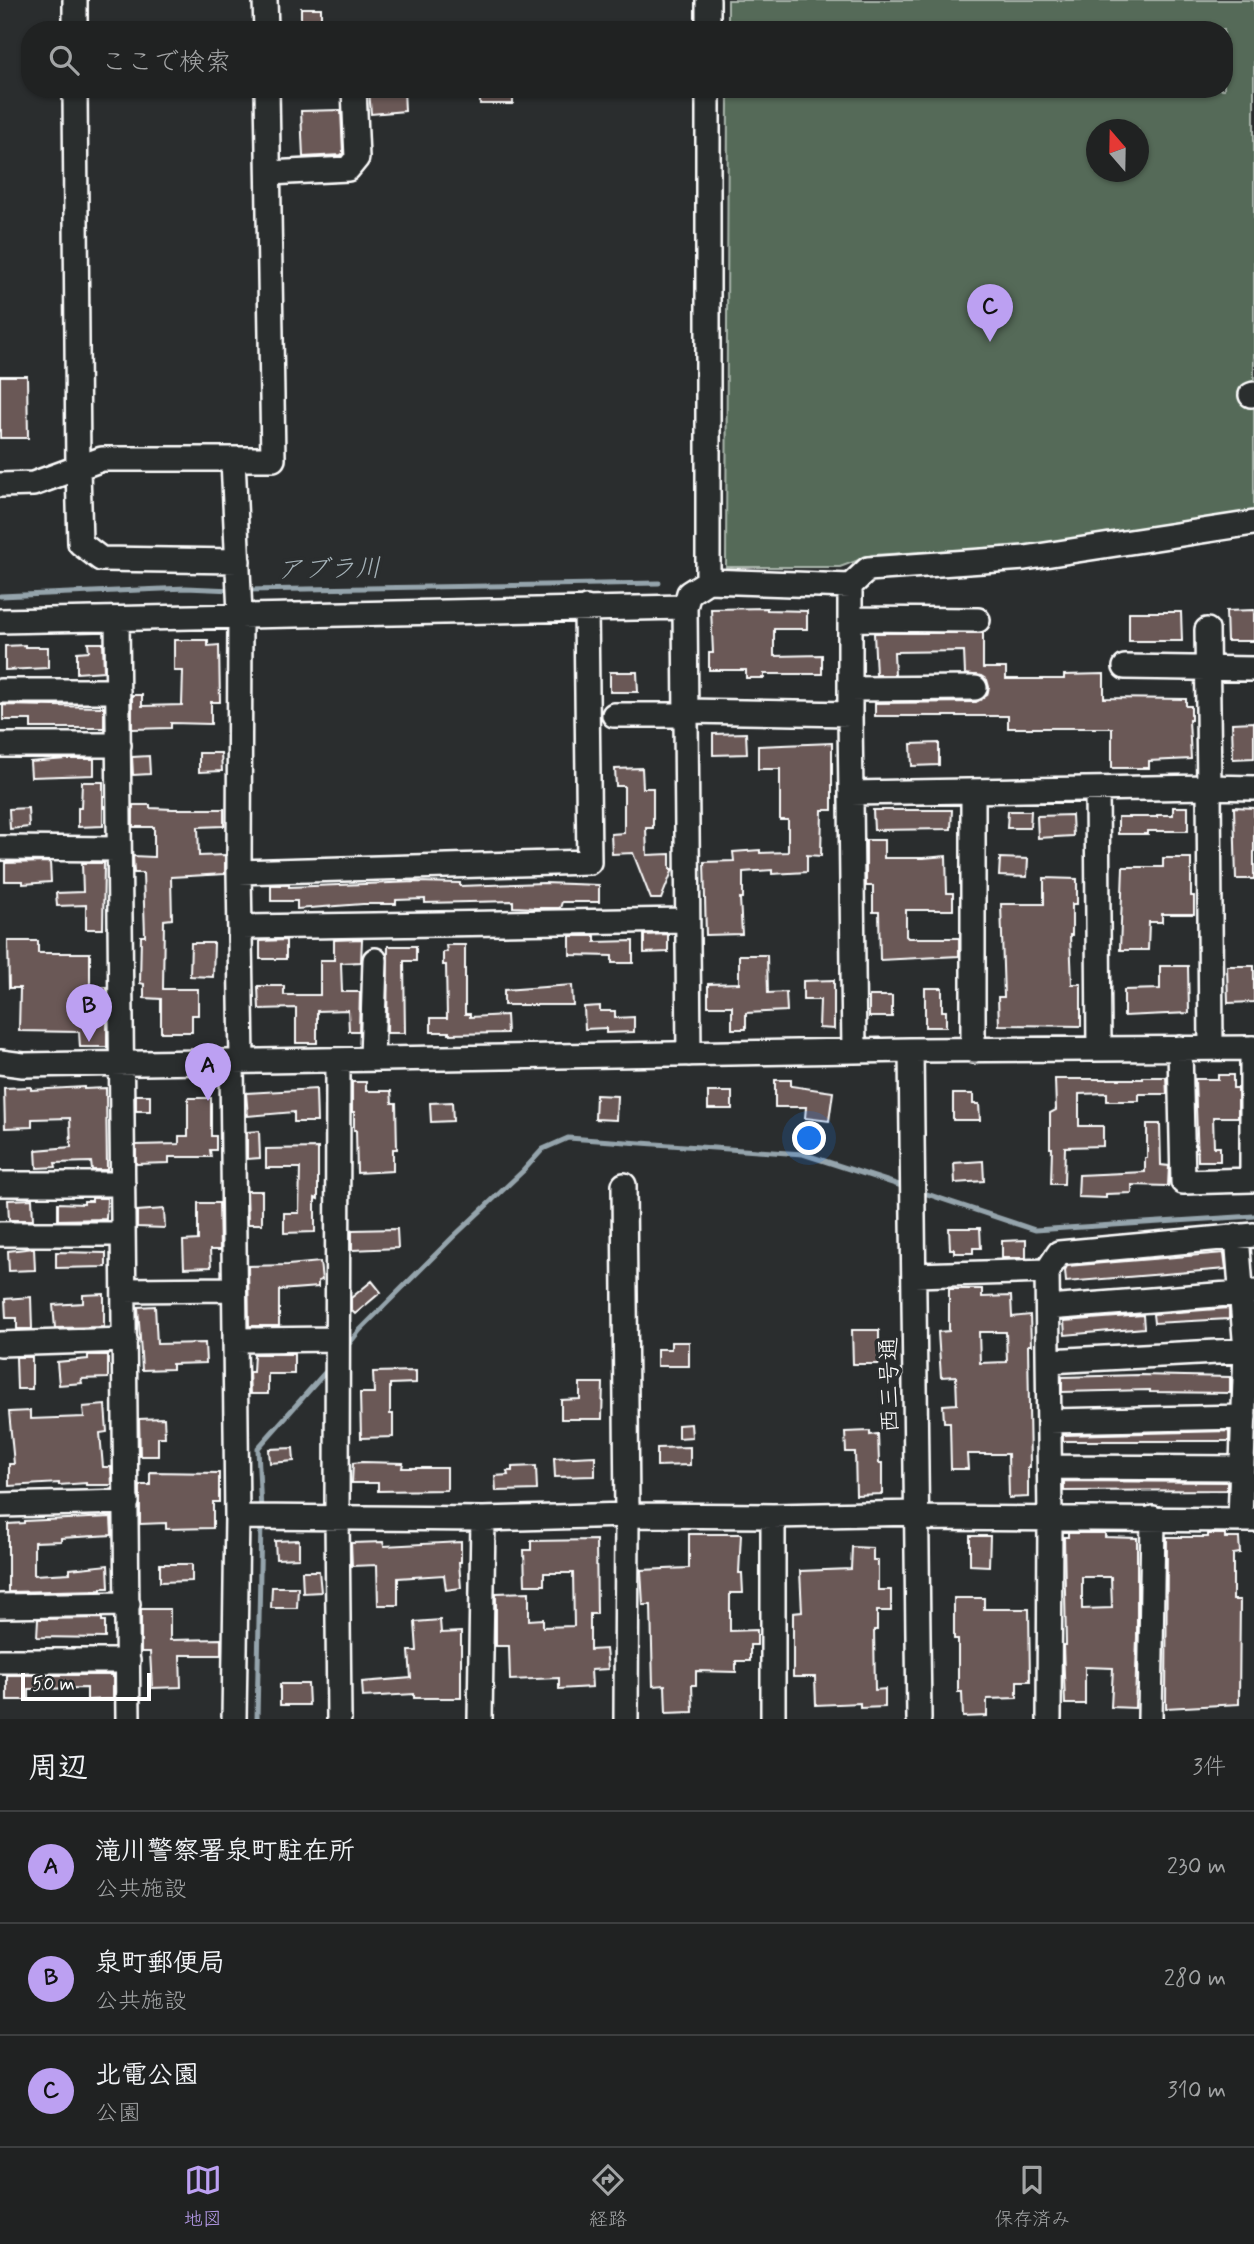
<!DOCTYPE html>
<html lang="ja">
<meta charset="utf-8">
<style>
body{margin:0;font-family:Mynerve,"Klee One",sans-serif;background:#2d2f2f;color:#f1f3f6}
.compass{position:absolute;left:1086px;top:119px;width:63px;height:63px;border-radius:50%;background:#202222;box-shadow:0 2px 5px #0004;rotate:340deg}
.scale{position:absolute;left:21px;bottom:18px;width:130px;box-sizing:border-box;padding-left:7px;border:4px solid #fff;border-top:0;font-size:19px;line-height:24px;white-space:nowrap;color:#fff;-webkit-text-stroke:5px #2a2d2e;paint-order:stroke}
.you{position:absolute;left:810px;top:1139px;width:24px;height:24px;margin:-18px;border:5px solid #fff;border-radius:50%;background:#1a73e8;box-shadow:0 0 0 10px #1a73e833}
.badge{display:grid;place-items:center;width:46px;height:46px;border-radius:50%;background:#bca0f2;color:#111;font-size:23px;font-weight:700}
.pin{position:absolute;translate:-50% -58px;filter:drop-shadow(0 2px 4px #0008)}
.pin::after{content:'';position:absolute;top:37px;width:24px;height:21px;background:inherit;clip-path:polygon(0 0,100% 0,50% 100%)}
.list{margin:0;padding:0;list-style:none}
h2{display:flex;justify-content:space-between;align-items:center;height:91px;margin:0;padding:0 28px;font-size:30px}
h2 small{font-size:23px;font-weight:400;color:#a2a4a5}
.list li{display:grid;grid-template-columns:46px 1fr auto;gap:21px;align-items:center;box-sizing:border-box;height:112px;padding:0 28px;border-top:2px solid #3d3f40}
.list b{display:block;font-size:26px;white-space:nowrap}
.list p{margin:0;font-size:23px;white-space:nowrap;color:#a2a4a5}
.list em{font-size:23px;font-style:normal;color:#a2a4a5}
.icon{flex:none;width:38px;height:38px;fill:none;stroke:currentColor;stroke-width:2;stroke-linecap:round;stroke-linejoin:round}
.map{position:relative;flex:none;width:1254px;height:1719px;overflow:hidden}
.search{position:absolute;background:#202222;box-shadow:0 2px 5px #0004;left:21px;right:21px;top:21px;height:77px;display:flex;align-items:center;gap:18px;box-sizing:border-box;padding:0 24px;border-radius:28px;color:#a2a4a5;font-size:26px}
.sheet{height:427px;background:#202222}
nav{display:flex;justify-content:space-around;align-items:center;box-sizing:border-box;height:98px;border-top:2px solid #3d3f40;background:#202222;font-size:19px;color:#a2a4a5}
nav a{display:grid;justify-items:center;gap:4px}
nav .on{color:#bca0f2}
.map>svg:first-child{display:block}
.park{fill:#546b58;stroke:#aab5ac;stroke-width:2;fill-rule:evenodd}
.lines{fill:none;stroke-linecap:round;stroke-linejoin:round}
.stream{stroke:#95a4ac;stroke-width:5}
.building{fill:#6b5857;stroke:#fff;stroke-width:2;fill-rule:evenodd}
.minor-casing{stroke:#fff;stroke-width:28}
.minor{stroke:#2a2d2e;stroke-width:23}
.labels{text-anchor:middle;stroke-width:7;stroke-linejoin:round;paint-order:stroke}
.street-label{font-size:24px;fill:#fff;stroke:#2a2d2e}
.water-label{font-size:26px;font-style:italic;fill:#a7b4ba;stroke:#2a2d2e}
</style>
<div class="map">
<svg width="1254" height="1719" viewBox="0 0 1254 1719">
<rect width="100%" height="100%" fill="#2a2d2e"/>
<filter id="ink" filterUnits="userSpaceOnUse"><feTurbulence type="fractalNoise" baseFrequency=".0143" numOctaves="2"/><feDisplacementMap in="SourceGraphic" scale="14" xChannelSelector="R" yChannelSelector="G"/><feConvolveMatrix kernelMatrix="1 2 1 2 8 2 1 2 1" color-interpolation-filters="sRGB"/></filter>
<g filter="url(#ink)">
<!-- park -->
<path class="park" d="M728,0H1254V512L1043,545L872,555L840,567H726L728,89H1224V30H728ZM1096,130H1138V172H1096Z"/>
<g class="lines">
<!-- stream -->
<path class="stream" d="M246,590L659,583
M0,596L186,588L233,590
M918,1191L1035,1230L1254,1216
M345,1349L360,1330L453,1237L523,1171L543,1149L568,1138L803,1154L905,1187
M261,1511L258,1448L330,1367
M257,1719L261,1521"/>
</g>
<!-- building -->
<path class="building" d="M301,8H321V30H301Z
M404,89L405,111L371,114L369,90Z
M480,89H513V104H480Z
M341,110L343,153L341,155L303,157L301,111Z
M0,376H27L28,438H0Z
M767,608V610L807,611V629H774V656L822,655V674H764V678H746V670H709V653H713L711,609Z
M1254,610V641H1227L1226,611Z
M1129,612H1181L1182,641H1129Z
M874,633H983V668H1006V679H1064V675L1104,674V698L1186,699V706H1191V720H1189L1191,759L1149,761V768H1112V728H1008V716H875V703L976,702L987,695L989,687L987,680L981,676L965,674L964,651L894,652L895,675H876Z
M174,640H208V646L219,645L220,702H211V724L171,723V728L132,729V695H142V706L182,705L183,671H174Z
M88,643H103L104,671L77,673V652L89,651Z
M25,645V647H48V668L5,670V646Z
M610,672H637L638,692H610Z
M3,705L104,707V728H31V720H3Z
M1254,722V758L1233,759L1232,723Z
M746,733L747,754L713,755V734Z
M832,743V810H822L821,856L807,855V872L772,874V870L743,872V898H740L742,934L706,935L704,862L734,861L733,852L760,850V853L788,852V820H780V769H758V746Z
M939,743V765L912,766L911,744Z
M199,753H221L222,771L199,772Z
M149,756L150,774L133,775L132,757Z
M66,759H94V775L31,777L30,762Z
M642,768L643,788H653V828H646L647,855L670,854V869H673L661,899H651L633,853L612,854L611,834L624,833V786H616L615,769Z
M82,782H103V826L78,827V808H81Z
M133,805H150V808L173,809H224V826L198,827L199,856L225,855V874L171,877L172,919L164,920L163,989H198V1015H192V1032H161V999L144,998V984L140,983L141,936H145L143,873H134L133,856L154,857V827H133Z
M1173,807H1188V831H1148V834H1118V817H1157V815H1173Z
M1234,807L1254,808V879H1236Z
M28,808L29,827L10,829L9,809Z
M873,810H952L951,829L874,830Z
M1008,811H1031L1030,828H1007Z
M1072,815L1073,836L1038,838L1037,816Z
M866,840H884V858H923L946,856L947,893H953V910H906V936L908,938H959V956L880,960L879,912H873V886H866Z
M1000,858L1028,859L1027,877L999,876Z
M1163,858H1191V896H1194V914H1162V922H1149L1148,950H1120L1123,867H1163Z
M50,862L51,882L23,884V881H5V863Z
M82,863H104L103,929H86V905L57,906L56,893L83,892Z
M1044,878L1077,879V904H1072V935H1070L1072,984H1081V1026L999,1025L998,997H1004L1001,904H1044Z
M415,882L460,883V886L544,883L599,885V902H562L560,908H536L513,907V901L425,903V899L396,900V904H363L297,909V901H271V885H289V887Z
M668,934V952L644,953V935Z
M570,936H595V942L633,941V963H612V956L570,955Z
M362,939L361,962L341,963L342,992H360L359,1031H349L348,1010L317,1011V1043H296V1008L259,1009L258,986H284V995H320V960H334V940Z
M286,940V959H260V941Z
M8,941H38V953H90V988L107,987V1047H80L79,1032L19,1031L20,988H9Z
M191,943H214L213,977L190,976Z
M446,945H465V1014H470V1017L506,1015L507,1033L449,1034V1032H431V1018H447L446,965H443V952H447Z
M388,946H416V961H404L405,1033H387Z
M739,955H767L768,993L786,992L787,1011L746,1013V1029H732V1006H708V984L739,983Z
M1160,966H1188L1189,1013L1124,1016V990L1160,989Z
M1227,966H1254V1002L1228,1003Z
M834,980V1029L819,1028L820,1000H803V981Z
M572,985L573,1005H504V990Z
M925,988H942V1011H946V1027H925Z
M869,996H892V1017H869Z
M600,1006V1011H615V1018L634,1017V1032L606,1033V1028L585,1029L584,1007Z
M1218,1075H1233V1088H1238V1117H1213L1214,1147H1220V1161H1198L1195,1079H1218Z
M1143,1077H1166L1167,1094H1139V1101H1107V1093L1079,1094V1126H1103V1146L1065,1147L1064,1184H1051L1052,1148H1050V1113L1056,1110L1055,1079H1143Z
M775,1080H791V1086L833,1092L829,1121L805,1118L806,1107H775Z
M352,1082H366V1091H391L392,1103H396L397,1149H393V1171L357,1173L356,1130H354V1112H352Z
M31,1087V1090L84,1087V1089L106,1088L107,1170H92L91,1162L55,1163L56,1167L37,1168L36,1150L71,1147L70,1118L32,1119V1127L5,1128L4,1088Z
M316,1089L317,1122H294V1112L248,1116L246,1093Z
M708,1092H732V1109H708Z
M953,1094H973V1104H979L980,1120H953Z
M136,1095H150V1111H136Z
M596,1095L617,1096L616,1120L595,1119Z
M188,1098H211V1136H216V1150H210L211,1157H169V1163L136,1164V1145L179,1144V1136H188Z
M452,1102L453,1121L431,1122L430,1103Z
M1147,1124H1160L1161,1165L1169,1166L1168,1186L1132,1185V1193L1106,1194V1198L1078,1197L1079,1175L1145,1172V1158H1147Z
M259,1131L260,1158L247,1159V1132Z
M318,1148V1199L315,1198V1232L284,1233V1213H299L300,1168H266V1149Z
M983,1161L984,1181L955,1183L954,1163Z
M247,1191H262V1224H248Z
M92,1198H107L106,1219L58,1220V1203L84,1204V1201H92Z
M32,1199L33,1220H9L8,1200Z
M198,1203H219L220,1250H210L211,1267L184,1268L183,1241L198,1240Z
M164,1209L165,1228L137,1227V1211Z
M949,1228H980L981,1248H973V1253H954V1249H950Z
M397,1229L398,1248L352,1250V1230Z
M1026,1240V1258H1002V1241Z
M34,1248L35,1270L9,1271L8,1251Z
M56,1252L106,1253V1267L56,1268Z
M1224,1253L1226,1269L1066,1282L1065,1270L1067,1266Z
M320,1262L322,1280L318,1281V1287L279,1290V1326H249L248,1266L288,1265Z
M372,1281L381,1292L355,1314L351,1310V1298Z
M949,1289H982V1297L1011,1296L1012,1317L1030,1315L1031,1345H1028L1030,1467H1028V1497L1009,1498L1008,1454H967L968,1469H951L950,1422H944L943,1405L957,1404L956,1376L941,1377L938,1332L949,1331ZM979,1332H1006L1007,1362L980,1363Z
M104,1294V1327L55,1328L53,1305L83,1303V1295Z
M31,1297L32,1329H17V1318H6L5,1299Z
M155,1306L157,1344L205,1343L206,1363L172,1364V1369L142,1370L138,1307Z
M1229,1308V1319L1154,1323L1153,1314Z
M1143,1315L1144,1328L1065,1335L1064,1321Z
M852,1330H879V1364H853Z
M671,1342H689V1366H657V1349H671Z
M254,1354H294V1374H268V1394H250L249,1372H253Z
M88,1355H108V1378L81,1379L82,1383L59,1385L57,1362L88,1359Z
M16,1357H32V1389H17Z
M416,1371V1383L390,1384V1414H393V1437L361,1438L360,1393H374L373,1372Z
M1140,1375L1230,1377V1393L1150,1392V1390L1062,1392V1377Z
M580,1383H603L602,1419H561V1400L580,1399Z
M105,1405L107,1432L100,1433L103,1467H111L112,1485H86V1483L59,1485V1483L9,1486V1464H14L9,1412L30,1411V1419L84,1417L83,1407Z
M164,1418L165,1437H158V1456H140L139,1419Z
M691,1424L692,1437L678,1438V1425Z
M870,1431V1435L878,1434L879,1463H882V1494L856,1495L855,1452H846L845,1432Z
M1229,1431V1441H1063V1435Z
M690,1447V1465L657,1466V1448Z
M293,1448L294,1461L270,1463L269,1449Z
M595,1456V1476L555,1477L554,1458Z
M362,1462L403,1463L402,1468H447V1490L378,1491V1483H352L353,1463Z
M536,1466L537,1490L496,1491L495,1476L508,1475L507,1471H512V1467Z
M150,1472L219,1473V1502H213V1528L166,1529V1523L140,1524V1485H150Z
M1064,1481L1227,1482V1490L1064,1491Z
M111,1517L112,1535L61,1538V1541L34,1542V1575L70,1573V1569L108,1565L109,1588H101V1590L8,1592V1524L24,1523V1521Z
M1068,1533H1105V1537L1137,1538V1637L1135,1708L1111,1707L1113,1668L1085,1667V1704H1065L1063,1645H1066L1064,1537H1068ZM1082,1577H1111L1112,1608L1082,1609Z
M689,1534H741L739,1573H742L743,1593H730V1631L757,1630V1645H750V1661H736V1672L696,1671V1685H692L693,1712L666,1713L665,1685L653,1686L651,1605H643L641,1570L689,1568Z
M1208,1534H1225V1538H1239L1240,1553L1233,1554V1600H1240L1239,1704L1166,1708L1167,1537H1208Z
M970,1536H990L989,1566L970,1565Z
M299,1540V1558L276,1559L275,1541Z
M596,1540L597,1614H590V1650L606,1649L608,1669L591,1670L592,1687L559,1689V1678L510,1680L509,1646H496V1593L529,1592V1620L543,1619V1627L574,1626L573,1573H544V1585H525L524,1550H531V1541Z
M383,1542L384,1546L461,1542V1562H459L461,1588L446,1590L444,1575L398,1578V1605H378L377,1565L352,1566L351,1543Z
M852,1547L873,1548V1560H878V1590H891V1611H877V1630H874L875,1690L885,1689V1707L860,1708V1703L816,1705L815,1677H793V1613L802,1612L800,1571L851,1569Z
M160,1564H192V1581L160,1582Z
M302,1571H319L321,1592L303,1593Z
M272,1587H298L297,1608H271Z
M954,1598H984V1609H1029L1030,1681H1017V1698L987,1699V1716L963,1717L962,1692H958V1639H954Z
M141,1609H170V1640L221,1639V1655H180L181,1687L152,1688L150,1652H141Z
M102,1618V1621H105V1638L37,1637L38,1619Z
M440,1620L441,1633L461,1632V1698H414V1694L363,1697L362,1682L411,1678L409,1651H417L415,1622Z
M7,1675H113V1699L87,1700V1688L29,1689V1700H7Z
M280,1684H308L309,1705H280Z"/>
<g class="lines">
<!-- minor casing -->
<g class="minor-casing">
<path id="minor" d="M75,0V30
M265,0L266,30
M708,30V0
M75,89L78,468L80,543L101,559L238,561
M269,173L348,169L357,158L354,89
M1251,395L1254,394
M0,485L33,484L102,459H233
M708,581V89
M117,619L128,1719
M850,619L978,620
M0,621L685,607
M1207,630L1209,787L1254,788
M1125,667L1254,669
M850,689L975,688
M0,691H118
M687,711L850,714
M614,715H687
M0,745H119
M1097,789L1099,1049
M973,791V1051
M851,793L1209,787L1211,1048
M0,848L119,849
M239,872L589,862L586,608
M240,927L687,920
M1180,1048L1183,1182L1252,1180V1048
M911,1050L919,1719
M854,1051L850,714V586L868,569L1025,558L1254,523
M689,1054L685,607L689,593L708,581L850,586
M372,1059L375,960
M338,1060L337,1517L339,1719
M242,1061L239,872L240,614L233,459H273L267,89
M0,1062L23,1065L911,1050L1254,1048
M232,1062L237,1517L234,1719
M0,1184H123
M624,1185L627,1515L626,1719
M0,1234H123
M1237,1236L1246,1351L1240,1520
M914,1275L1047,1271
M124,1290L234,1289
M1048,1308L1254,1292
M235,1340L337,1339
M0,1344L125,1340
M1049,1361L1254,1350
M1049,1421L1244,1417
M1050,1467L1242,1468
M0,1505L127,1502
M773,1516V1719
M237,1517L483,1519L627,1515L773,1516L917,1513
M917,1518L1254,1520
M0,1606L128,1604
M0,1661H128
M480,1719L483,1519
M1049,1719L1050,1517L1047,1271L1059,1253L1254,1235
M1150,1719L1153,1518"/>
</g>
<!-- minor -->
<use href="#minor" class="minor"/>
</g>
</g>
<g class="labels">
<!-- street labels -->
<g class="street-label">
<text transform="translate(889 1385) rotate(-91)" y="8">西三号通</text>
</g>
<!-- water labels -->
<g class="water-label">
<text transform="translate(329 568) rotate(-1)" y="9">アブラ川</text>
</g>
</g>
</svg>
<svg class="compass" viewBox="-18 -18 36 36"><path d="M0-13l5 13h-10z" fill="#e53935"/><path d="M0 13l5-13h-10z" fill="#a2a4a5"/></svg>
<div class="scale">50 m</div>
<div class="you"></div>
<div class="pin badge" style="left:208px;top:1101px">A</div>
<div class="pin badge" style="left:89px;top:1042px">B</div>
<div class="pin badge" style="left:990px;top:342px">C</div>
<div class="search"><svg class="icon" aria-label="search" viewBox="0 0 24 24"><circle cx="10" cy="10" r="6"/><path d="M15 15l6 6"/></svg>ここで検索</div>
</div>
<section class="sheet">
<h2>周辺<small>3件</small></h2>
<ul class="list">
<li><span class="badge">A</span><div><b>滝川警察署泉町駐在所</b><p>公共施設</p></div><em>230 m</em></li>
<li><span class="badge">B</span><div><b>泉町郵便局</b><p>公共施設</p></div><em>280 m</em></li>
<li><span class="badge">C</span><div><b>北電公園</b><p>公園</p></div><em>310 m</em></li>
</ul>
</section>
<nav>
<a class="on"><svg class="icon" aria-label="map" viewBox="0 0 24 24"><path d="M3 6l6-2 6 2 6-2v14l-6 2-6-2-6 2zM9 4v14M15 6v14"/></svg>地図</a>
<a><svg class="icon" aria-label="directions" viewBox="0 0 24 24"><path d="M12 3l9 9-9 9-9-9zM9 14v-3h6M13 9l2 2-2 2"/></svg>経路</a>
<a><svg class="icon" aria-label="saved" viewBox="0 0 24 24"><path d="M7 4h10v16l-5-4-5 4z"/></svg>保存済み</a>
</nav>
